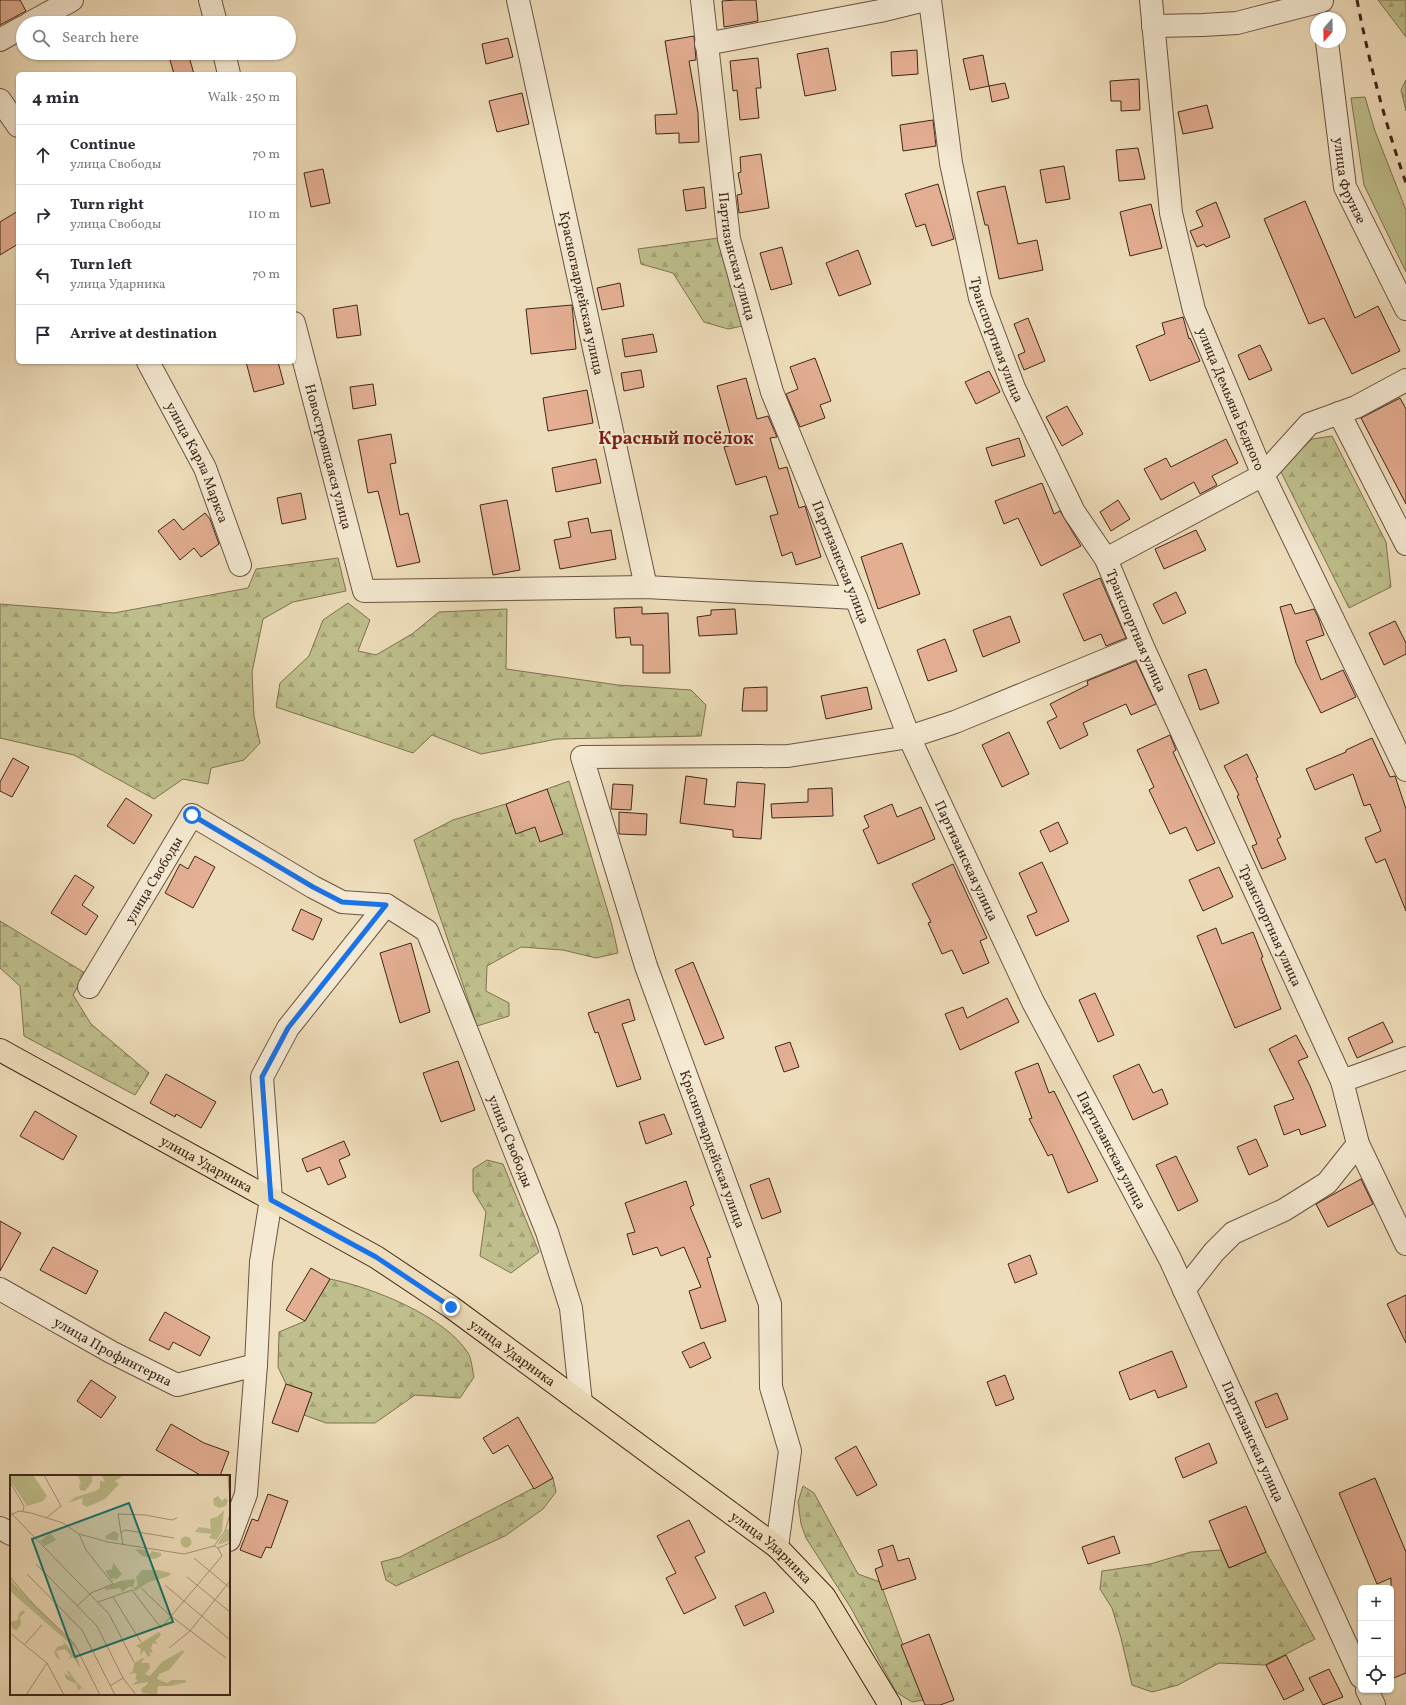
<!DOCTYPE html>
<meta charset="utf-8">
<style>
body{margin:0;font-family:Vollkorn,serif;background:#f2f2f3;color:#2b2b33}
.controls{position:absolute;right:12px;bottom:12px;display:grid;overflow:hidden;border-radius:6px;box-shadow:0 1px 3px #0004}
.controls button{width:36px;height:36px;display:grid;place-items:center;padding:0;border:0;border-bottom:1px solid #e1e1e2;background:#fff;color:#2b2b33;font:20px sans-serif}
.compass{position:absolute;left:1310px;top:12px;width:36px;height:36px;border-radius:50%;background:#fff;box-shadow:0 1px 3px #0004;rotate:200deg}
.stop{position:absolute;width:12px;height:12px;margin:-9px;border:3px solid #1a73e8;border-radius:50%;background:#fff}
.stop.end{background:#1a73e8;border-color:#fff;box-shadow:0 1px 4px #0008}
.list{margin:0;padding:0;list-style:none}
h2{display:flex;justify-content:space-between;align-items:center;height:52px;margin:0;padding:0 16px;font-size:17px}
h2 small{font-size:13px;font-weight:400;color:#7c7c81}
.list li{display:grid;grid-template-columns:26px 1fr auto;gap:12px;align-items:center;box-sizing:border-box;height:60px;padding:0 16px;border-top:1px solid #e1e1e2}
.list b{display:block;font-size:15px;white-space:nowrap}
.list p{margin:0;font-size:13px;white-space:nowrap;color:#7c7c81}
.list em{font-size:13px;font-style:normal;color:#7c7c81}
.icon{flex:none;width:22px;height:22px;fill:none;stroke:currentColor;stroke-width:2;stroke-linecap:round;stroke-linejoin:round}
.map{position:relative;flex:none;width:1406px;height:1705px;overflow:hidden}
.search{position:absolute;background:#fff;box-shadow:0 1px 3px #0004;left:16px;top:16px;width:280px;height:44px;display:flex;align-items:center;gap:10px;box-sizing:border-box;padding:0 14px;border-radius:22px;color:#7c7c81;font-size:15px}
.panel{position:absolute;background:#fff;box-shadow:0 1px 3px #0004;left:16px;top:72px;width:280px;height:292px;border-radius:6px}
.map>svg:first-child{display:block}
.green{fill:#bebf8c;stroke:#7e7252}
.forest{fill:url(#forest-firs);stroke:#7e7252}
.building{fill:#e3ae92;stroke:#3f2619}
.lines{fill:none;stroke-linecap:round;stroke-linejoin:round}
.minor-casing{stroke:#6b5441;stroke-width:24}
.major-casing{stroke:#3f2619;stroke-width:24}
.minor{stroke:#f4e9d2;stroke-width:22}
.major{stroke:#eeddba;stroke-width:22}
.rail{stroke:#3f2619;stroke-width:3;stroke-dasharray:7 7;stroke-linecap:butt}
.route{stroke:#1a73e8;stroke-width:5}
.labels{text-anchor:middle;stroke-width:4;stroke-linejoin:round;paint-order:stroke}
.street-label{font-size:14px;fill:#3f2619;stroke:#f4e9d2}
.district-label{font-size:18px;font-weight:bold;fill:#7a1f14;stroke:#f4e9d2}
.inset-road{fill:none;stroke:#a8947a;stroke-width:1}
.view{fill:#0f766e;fill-opacity:0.15;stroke:#0f766e;stroke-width:2}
.inset-edge{fill:none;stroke:#3f2619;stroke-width:2}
</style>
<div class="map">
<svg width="1406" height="1705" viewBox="0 0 1406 1705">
<defs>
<pattern id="forest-firs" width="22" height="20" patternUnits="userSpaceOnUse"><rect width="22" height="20" fill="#bebf8c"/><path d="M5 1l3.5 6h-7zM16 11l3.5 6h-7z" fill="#a4a478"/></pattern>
</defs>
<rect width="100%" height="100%" fill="#eeddba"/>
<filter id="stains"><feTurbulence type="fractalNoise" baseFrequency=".005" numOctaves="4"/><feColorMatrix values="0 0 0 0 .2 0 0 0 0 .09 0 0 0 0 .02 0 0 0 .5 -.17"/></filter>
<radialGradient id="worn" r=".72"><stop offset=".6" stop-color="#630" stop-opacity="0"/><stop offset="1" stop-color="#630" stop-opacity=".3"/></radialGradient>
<!-- green -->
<path class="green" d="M1365,97L1375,131L1406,210V272L1364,185L1351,98Z"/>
<!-- forest -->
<path class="forest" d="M1378,0H1406V37Z
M1406,80V111L1401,90Z
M718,238L747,325L728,329L704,322L673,273L641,264L638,249Z
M1332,436L1386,542L1391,587L1349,608L1280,470L1312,439Z
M338,558L346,591L293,602L263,619L252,672L254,716L260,743L244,760L211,768L208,784L183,779L154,799L74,755L0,738V604L114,613L248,588L256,569Z
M348,603L370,620L358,651L376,655L412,634L439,612L507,609L506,669L618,685L691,690L706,705L701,736L557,739L481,754L432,735L413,753L276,707L280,683L309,656L323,620Z
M569,781L612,925L618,953L596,958L563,950L521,947L487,966L486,991L509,1003V1016L477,1026L414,840L453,820L506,804L516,834L547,789Z
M0,921L85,973L73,995L91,1024L149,1073L135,1095L24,1036L20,986L0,968Z
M487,1160L503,1164L539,1252L511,1273L480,1256L486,1212L473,1191V1169Z
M330,1279C371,1287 445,1316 468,1353C472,1359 472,1370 474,1377L460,1398L415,1395L375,1423H326L304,1415L312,1393L286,1384L278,1367L279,1332L305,1321Z
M553,1478L556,1492L543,1509L505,1536L396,1586L386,1580L381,1562L400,1557Z
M803,1486L814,1493L858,1574L880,1582L923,1700L912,1702L896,1692L851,1608L806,1538L801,1524L798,1502Z
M1221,1550L1229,1568L1266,1552L1315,1639L1265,1665L1219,1663L1178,1685L1152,1692L1132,1685L1121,1638L1112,1608L1100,1589L1102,1571L1150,1564L1191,1552Z"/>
<!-- building -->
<path class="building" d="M0,0H20L26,11L0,25Z
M736,0H756L758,21L724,27L722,1Z
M694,36L696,60L689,61L698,113L699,142L679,143V133L656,134L655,115L677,114L665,41Z
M508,38L513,57L486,64L482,44Z
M828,48L836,90L805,96L797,54Z
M917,50L918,74L892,76L891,52Z
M168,53H188L194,74H174Z
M983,55L989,86L970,90L963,59Z
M758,58L761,88H756L759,118L740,120L737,90L733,91L730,61Z
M1139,79L1140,110L1121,111V101H1111L1110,81Z
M1005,83L1009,98L992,102L989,86Z
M522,93L529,124L497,132L489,101Z
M1207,105L1213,128L1183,134L1178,112Z
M933,120L936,146L903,151L900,125Z
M1138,148L1145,179L1119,181L1116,150Z
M761,154L769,208L739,213L737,195L742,194L738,173L741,172L740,157Z
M1064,166L1070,199L1046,203L1040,170Z
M323,169L330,203L311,207L304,173Z
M938,184L954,239L932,246L925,224L916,227L905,194Z
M1005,186L1018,244L1037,240L1043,270L999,279L988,225H985L977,192Z
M704,187L706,208L686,211L683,190Z
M1305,201L1355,318L1378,306L1400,351L1352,374L1324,318L1309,324L1264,219Z
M1216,202L1230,237L1206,247L1204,244L1197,247L1190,231L1203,226L1196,211Z
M1151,204L1162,248L1130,256L1120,212Z
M18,211V244L0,255V222Z
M782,247L792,284L771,290L760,253Z
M858,250L871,284L839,296L826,263Z
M620,283L624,306L602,310L597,288Z
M357,305L361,335L337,338L333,309Z
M572,305L576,349L531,354L526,309Z
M1183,317L1189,339L1190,338L1200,361L1150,381L1136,346L1165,334L1162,323Z
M1028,318L1045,361L1024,370L1018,355L1025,352L1014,324Z
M653,334L657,352L625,357L622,339Z
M1260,345L1272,370L1249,380L1238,355Z
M815,358L831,401L820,405L825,418L800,427L786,394L798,389L790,367Z
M246,362H278L284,384L254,392Z
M641,370L644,387L624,391L621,373Z
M989,371L1000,392L976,404L965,382Z
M746,378L757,419L768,416L777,437L770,438L779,469L787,467L799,508L805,506L821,557L796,565L792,552L782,556L770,516L778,514L766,476L736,485L724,447L733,445L717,386Z
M373,384L376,405L353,409L350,387Z
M587,390L593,423L548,431L543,398Z
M1400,398L1406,409V504L1361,418Z
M1067,406L1083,434L1062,446L1046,417Z
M391,434L396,463L390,464L400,515L408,513L420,562L397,567L378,491L368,493L358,440Z
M1019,438L1025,456L992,466L986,448Z
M1226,439L1238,463L1212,476L1217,485L1200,494L1194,482L1161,500L1144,469L1166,458L1171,467Z
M596,459L601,483L556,492L552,468Z
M1042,483L1054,514L1060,511L1081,546L1041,566L1018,518L1004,524L995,501Z
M301,493L306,519L282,524L277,498Z
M507,500L520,570L493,575L480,505Z
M1118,500L1130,519L1111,531L1100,512Z
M205,513L210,519L219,544L201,557L194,548L180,560L158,531L174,519L183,530Z
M588,518L591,533L611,530L616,559L560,569L554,540L571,537L568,522Z
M1196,530L1206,550L1164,569L1155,549Z
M902,543L920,594L878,609L861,557Z
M1100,578L1126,638L1106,646L1101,634L1084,641L1063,594Z
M1176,592L1186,613L1163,624L1153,604Z
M1291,604L1295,614L1314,609L1318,617L1324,635L1306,641L1321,680L1343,670L1356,697L1321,713L1296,663L1280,607Z
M642,607V614L668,613L670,673H643V645H631L630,637L616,638L614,608Z
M735,609L737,634L699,636L697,617L711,615V610Z
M1010,616L1020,642L983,657L973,630Z
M1395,621L1406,643V654L1384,665L1369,633Z
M945,639L957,671L928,681L917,650Z
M1136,661L1156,704L1131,715L1126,704L1083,723L1088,735L1060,749L1047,722L1057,717L1050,704L1088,685L1087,681Z
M1206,669L1219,703L1200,710L1188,675Z
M767,687V711H742L744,688Z
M867,687L872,709L826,719L821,696Z
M1009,732L1029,774L1002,787L982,745Z
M1170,735L1176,750L1173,752L1215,843L1197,851L1186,827L1170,834L1149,790L1154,787L1137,750Z
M1372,738L1390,777L1395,776L1406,809V911L1385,859L1376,863L1365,838L1381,831L1370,804L1364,806L1353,774L1315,790L1306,769L1346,752V750Z
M1247,754L1258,777L1256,778L1281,837L1277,839L1286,859L1262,869L1252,846L1257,844L1237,796L1239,795L1224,766Z
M13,758L29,767L12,797L0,791V782Z
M686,776L707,779L704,804L735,807L737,782L765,784L761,839L733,837V830L680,823Z
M613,784L633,785L631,810L611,809Z
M832,788L833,816L772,818L771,804L808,802V789Z
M547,789L563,834L540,842L535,827L516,834L506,804Z
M126,798L152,815L134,844L107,826Z
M892,804L897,817L921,807L935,839L878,864L863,830L869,827L864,816Z
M619,812L647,814L646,835L619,834Z
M1058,822L1068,843L1050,852L1040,831Z
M195,856L215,867L193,908L165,893L180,864L188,869Z
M1042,862L1069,921L1036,936L1027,916L1037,912L1019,873Z
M953,864L987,938L980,941L989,963L963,974L952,950L942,954L928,923L931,922L912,884Z
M1219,867L1233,897L1203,911L1189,880Z
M75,875L94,887L82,905L98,916L86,935L51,913Z
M301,909L322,919L313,940L292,930Z
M1216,928L1222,944L1253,932L1263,957L1261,958L1281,1009L1235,1028L1197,936Z
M411,943L430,1012L400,1023L380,953Z
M693,962L724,1038L705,1045L675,970Z
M1095,993L1114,1035L1098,1042L1079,1000Z
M1007,998L1019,1022L960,1050L945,1014L963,1007L967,1018Z
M629,999L635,1020L622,1024L641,1079L617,1087L598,1032L595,1033L588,1013Z
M1383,1022L1393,1042L1357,1058L1348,1038Z
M1296,1035L1308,1057L1298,1061L1310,1086L1326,1126L1301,1135L1299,1129L1284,1135L1274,1106L1294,1099L1269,1049Z
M790,1042L799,1067L784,1072L775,1047Z
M458,1061L475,1110L441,1122L423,1073Z
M1038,1063L1049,1093L1054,1091L1098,1181L1068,1193L1052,1154L1048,1156L1029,1119L1032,1118L1015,1072Z
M1139,1064L1153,1093L1162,1089L1168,1104L1133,1120L1113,1076Z
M166,1074L216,1102L201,1128L176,1114L175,1117L150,1103Z
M35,1111L77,1136L63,1160L20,1136Z
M664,1114L672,1134L646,1144L639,1122Z
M1256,1139L1268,1166L1249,1175L1237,1147Z
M344,1141L350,1155L339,1160L346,1177L328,1185L320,1167L307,1172L302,1159Z
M1176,1156L1198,1201L1178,1211L1156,1165Z
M769,1178L781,1212L762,1219L750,1185Z
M1361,1179L1373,1204L1328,1227L1316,1204Z
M686,1181L694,1205L690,1207L711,1257L707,1258L726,1321L701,1329L689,1291L701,1287L684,1247L661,1256L657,1247L633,1255L627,1234L635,1232L625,1203Z
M0,1221L21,1233L0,1271Z
M53,1247L98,1271L86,1294L40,1270Z
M1030,1255L1037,1274L1015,1283L1008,1264Z
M311,1268L330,1279L305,1321L286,1310Z
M1406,1295V1343L1387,1304Z
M165,1312L210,1337L200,1356L173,1342L169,1350L149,1340Z
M704,1342L711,1358L690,1368L682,1352Z
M1172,1351L1187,1387L1158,1398L1155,1390L1130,1400L1119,1372Z
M1005,1375L1014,1399L996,1406L987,1382Z
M91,1380L116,1397L101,1418L77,1401Z
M286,1384L312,1393L298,1432L272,1423Z
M1277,1393L1288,1419L1266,1428L1255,1402Z
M518,1417L553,1478L534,1489L508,1445L493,1454L483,1438Z
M171,1424L204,1443L229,1452L220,1476H202L156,1450Z
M1209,1443L1217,1463L1183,1478L1175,1458Z
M856,1446L877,1485L857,1496L835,1458Z
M1375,1478L1406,1552V1673L1391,1679V1578L1377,1584L1339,1493Z
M268,1494L288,1501L271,1548L266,1547L261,1558L240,1550L252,1519L258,1521Z
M1246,1506L1266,1552L1229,1568L1209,1521Z
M689,1520L705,1552L695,1557L716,1598L684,1614L666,1578L676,1573L657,1536Z
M1114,1536L1120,1553L1088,1564L1082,1547Z
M893,1545L898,1561L909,1558L916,1579L882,1590L875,1569L883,1566L878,1550Z
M765,1592L774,1612L744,1626L735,1606Z
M929,1634L954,1700L940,1705H925L901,1645Z
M1286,1655L1304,1690L1284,1700L1266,1665Z
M1329,1669L1343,1697L1323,1705L1309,1678Z"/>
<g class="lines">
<!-- minor casing -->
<g class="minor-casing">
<g id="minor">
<path d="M210,0L216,23"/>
<path id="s1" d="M518,0L646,587"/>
<path id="s2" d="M702,0L729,239L772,392L856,598L909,737L1033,1002L1170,1259L1361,1677"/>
<path id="s3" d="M930,0L951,163L980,298L1014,388L1074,512L1106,559L1142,645L1342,1081L1358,1144L1406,1244"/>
<path id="s4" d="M1151,0L1171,213L1194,310L1263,475L1406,770"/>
<path d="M30,23L72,0"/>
<path d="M1153,26L1203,25L1237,23L1322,1"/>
<path d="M0,40L23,27"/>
<path id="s5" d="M1327,42L1345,187L1406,309"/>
<path d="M706,44L880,11L925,0"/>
<path d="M224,53L229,74"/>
<path d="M0,100L18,126"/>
<path id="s6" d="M294,323L364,591L646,587L856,598"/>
<path id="s7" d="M148,362L205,468L240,565"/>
<path d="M1339,413L1406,544"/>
<path d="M1106,559L1263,475L1309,424L1356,407L1406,380"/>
<path id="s8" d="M89,987L192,815L313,887L342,902L386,905"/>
<path d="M1342,1081L1406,1058"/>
<path id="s9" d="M0,1289L111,1352L177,1385L256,1365"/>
<path d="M1184,1290L1214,1252L1233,1233L1284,1210L1327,1183L1358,1144"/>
<path d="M0,1528L11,1534"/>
<path id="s10" d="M229,1540L246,1494L256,1365L261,1262L271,1199L262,1077L288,1028L386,905L427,931L547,1232L571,1308L581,1403"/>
<path d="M777,1547L790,1451L771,1387L770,1304L646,966L582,757L788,756L909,737L955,722L1142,645"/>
<path d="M1367,1690L1374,1705"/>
</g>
</g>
<!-- major casing -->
<g class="major-casing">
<g id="major">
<path id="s11" d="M0,1050L376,1257L451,1307L777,1547L824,1596L890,1705"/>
</g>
</g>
<!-- minor -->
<use href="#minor" class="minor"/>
<!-- major -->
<use href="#major" class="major"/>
<!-- rail -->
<path class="rail" d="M1357,0C1369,62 1385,123 1406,183"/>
</g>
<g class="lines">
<!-- route -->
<path class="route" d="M192,815L313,887L342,902L386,905L288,1028L262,1077L271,1200L376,1257L451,1307"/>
</g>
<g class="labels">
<!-- street labels -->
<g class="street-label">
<text dy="5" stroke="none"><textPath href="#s5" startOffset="141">улица Фрунзе</textPath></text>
<text dy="5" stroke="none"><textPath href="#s2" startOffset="259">Партизанская улица</textPath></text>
<text dy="5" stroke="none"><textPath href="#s1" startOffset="300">Красногвардейская улица</textPath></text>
<text dy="5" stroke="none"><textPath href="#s3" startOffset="347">Транспортная улица</textPath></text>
<text dy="5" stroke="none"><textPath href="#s4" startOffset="410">улица Демьяна Бедного</textPath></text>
<text dy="5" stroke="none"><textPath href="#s6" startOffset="138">Новостроящаяся улица</textPath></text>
<text dy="5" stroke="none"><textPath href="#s7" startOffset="112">улица Карла Маркса</textPath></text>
<text dy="5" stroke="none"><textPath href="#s2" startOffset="583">Партизанская улица</textPath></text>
<text dy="5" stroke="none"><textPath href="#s3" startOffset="671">Транспортная улица</textPath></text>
<text dy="5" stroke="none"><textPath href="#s2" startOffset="907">Партизанская улица</textPath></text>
<text dy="5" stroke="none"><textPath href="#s8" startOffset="125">улица Свободы</textPath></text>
<text dy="5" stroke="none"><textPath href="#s3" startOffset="995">Транспортная улица</textPath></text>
<text dy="5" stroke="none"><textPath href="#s10" startOffset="955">улица Свободы</textPath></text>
<text transform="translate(713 1149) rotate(70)" y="5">Красногвардейская улица</text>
<text dy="5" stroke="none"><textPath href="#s2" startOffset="1231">Партизанская улица</textPath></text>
<text dy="5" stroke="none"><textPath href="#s11" startOffset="236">улица Ударника</textPath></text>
<text dy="5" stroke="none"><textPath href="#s9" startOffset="129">улица Профинтерна</textPath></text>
<text dy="5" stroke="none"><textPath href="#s11" startOffset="596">улица Ударника</textPath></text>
<text dy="5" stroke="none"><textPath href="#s2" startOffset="1555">Партизанская улица</textPath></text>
<text dy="5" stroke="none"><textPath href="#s11" startOffset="920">улица Ударника</textPath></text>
</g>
<!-- district labels -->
<g class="district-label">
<text x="676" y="444">Красный посёлок</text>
</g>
</g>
<!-- overview -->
<g transform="translate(10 1475)">
<rect width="220" height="220" fill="#eeddba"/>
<path d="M214,35L212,56L207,65L199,63L202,59L185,57L189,52L201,54L200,44L207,42ZM217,54H220V66L207,70ZM0,105L63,168L66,174L0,116Z" fill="#bebf8c"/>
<path d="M7,0H23L37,21L33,26L17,31L0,5L2,1ZM68,0H82V7L75,16L70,15L69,10L71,9ZM92,0L113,1L105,6L109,9L95,24L77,32L72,29L73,23L58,28L65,22L86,16L90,13V6L95,7ZM208,21L212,26L215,23L218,25L216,31L209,33L204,30L203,24ZM104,56L109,59L107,66L96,64L95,61ZM40,58L46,65L35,71L30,66ZM170.5 67a5.5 5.5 0 1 1 11 0a5.5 5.5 0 1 1-11 0ZM125,74L135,75L140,80L141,76L151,78V81L144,84L132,81ZM103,87L112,99L107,104L102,103L103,107L95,96L102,94ZM132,95H147L161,98L159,101L139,107L125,116L123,114L128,110L126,102ZM125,104L123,113L120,111L112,117L110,113L96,115L95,113L110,106ZM13,135L15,137L10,142L11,149L7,155L3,154L0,147L8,145L9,138ZM149,157L151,160L145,166L148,169L143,168L141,173L143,179L139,176L141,180L138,182L134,175L130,181L131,174L126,171ZM51,163L67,182L71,194L63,182L57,185L61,181L55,174L46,176L50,184L47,183L44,178L47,172L55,169ZM173,175L174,177L159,195L149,199L147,204L157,208L162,205H175L177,207L161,211H148L147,220L132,218L131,214L138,209L137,207L122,210L128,205L125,204L127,200L125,198L118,199L123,196L124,188L135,182L131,188H139L140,193L135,199L140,201L152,187ZM59,196L64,204L72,213L68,215L67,209L56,204L54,198L61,202L57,197Z" fill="#bebf8c"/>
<path class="inset-road" d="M34,0L51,31L36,43M218,0L220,28M0,7L14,31L13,36M2,39L99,139L124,187M0,40L9,36L21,38L53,48L69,59L98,67L174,79L204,71L215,56L220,39M110,58L115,55L164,63M113,70L108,39L135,40L162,45L167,43M204,71L208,73L220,68M184,83L220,113M26,89L87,151L113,203L126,220M17,99L72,155L105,220M0,102L23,129L64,168L90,220M177,102L220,137M155,110L220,165M131,113L157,138L216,183M103,122L131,167M88,127L122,115L151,153L212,81L208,73M67,131L81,118L103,109L76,75L69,59M0,158L37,188L54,220M15,169L32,150M159,173L180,156L220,106M100,211L113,203M16,220L37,188"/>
<path class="view" d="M119,28L163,147L65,182L22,64Z"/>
<rect width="220" height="220" class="inset-edge"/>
</g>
<rect width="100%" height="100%" filter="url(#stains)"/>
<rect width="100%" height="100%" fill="url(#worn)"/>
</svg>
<div class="controls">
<button>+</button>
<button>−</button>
<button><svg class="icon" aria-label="locate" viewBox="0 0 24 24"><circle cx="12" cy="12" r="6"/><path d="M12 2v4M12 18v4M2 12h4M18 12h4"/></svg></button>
</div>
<svg class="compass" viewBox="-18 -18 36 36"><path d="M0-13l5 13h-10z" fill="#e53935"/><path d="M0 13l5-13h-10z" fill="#7c7c81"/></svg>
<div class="stop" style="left:192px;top:815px"></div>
<div class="stop end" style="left:451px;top:1307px"></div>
<div class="search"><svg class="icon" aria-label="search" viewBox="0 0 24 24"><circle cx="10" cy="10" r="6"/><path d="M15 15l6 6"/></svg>Search here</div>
<section class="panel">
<h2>4 min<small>Walk · 250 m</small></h2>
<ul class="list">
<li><svg class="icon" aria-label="ahead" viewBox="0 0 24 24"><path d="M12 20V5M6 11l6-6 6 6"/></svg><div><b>Continue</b><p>улица Свободы</p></div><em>70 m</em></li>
<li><svg class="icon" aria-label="right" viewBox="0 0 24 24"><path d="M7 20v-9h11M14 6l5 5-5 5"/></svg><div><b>Turn right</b><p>улица Свободы</p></div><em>110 m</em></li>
<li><svg class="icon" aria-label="left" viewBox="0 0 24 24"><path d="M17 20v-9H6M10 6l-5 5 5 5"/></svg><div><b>Turn left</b><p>улица Ударника</p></div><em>70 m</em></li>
<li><svg class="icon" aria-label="arrive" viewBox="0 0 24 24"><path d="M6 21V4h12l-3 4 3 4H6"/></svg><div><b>Arrive at destination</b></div></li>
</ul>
</section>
</div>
